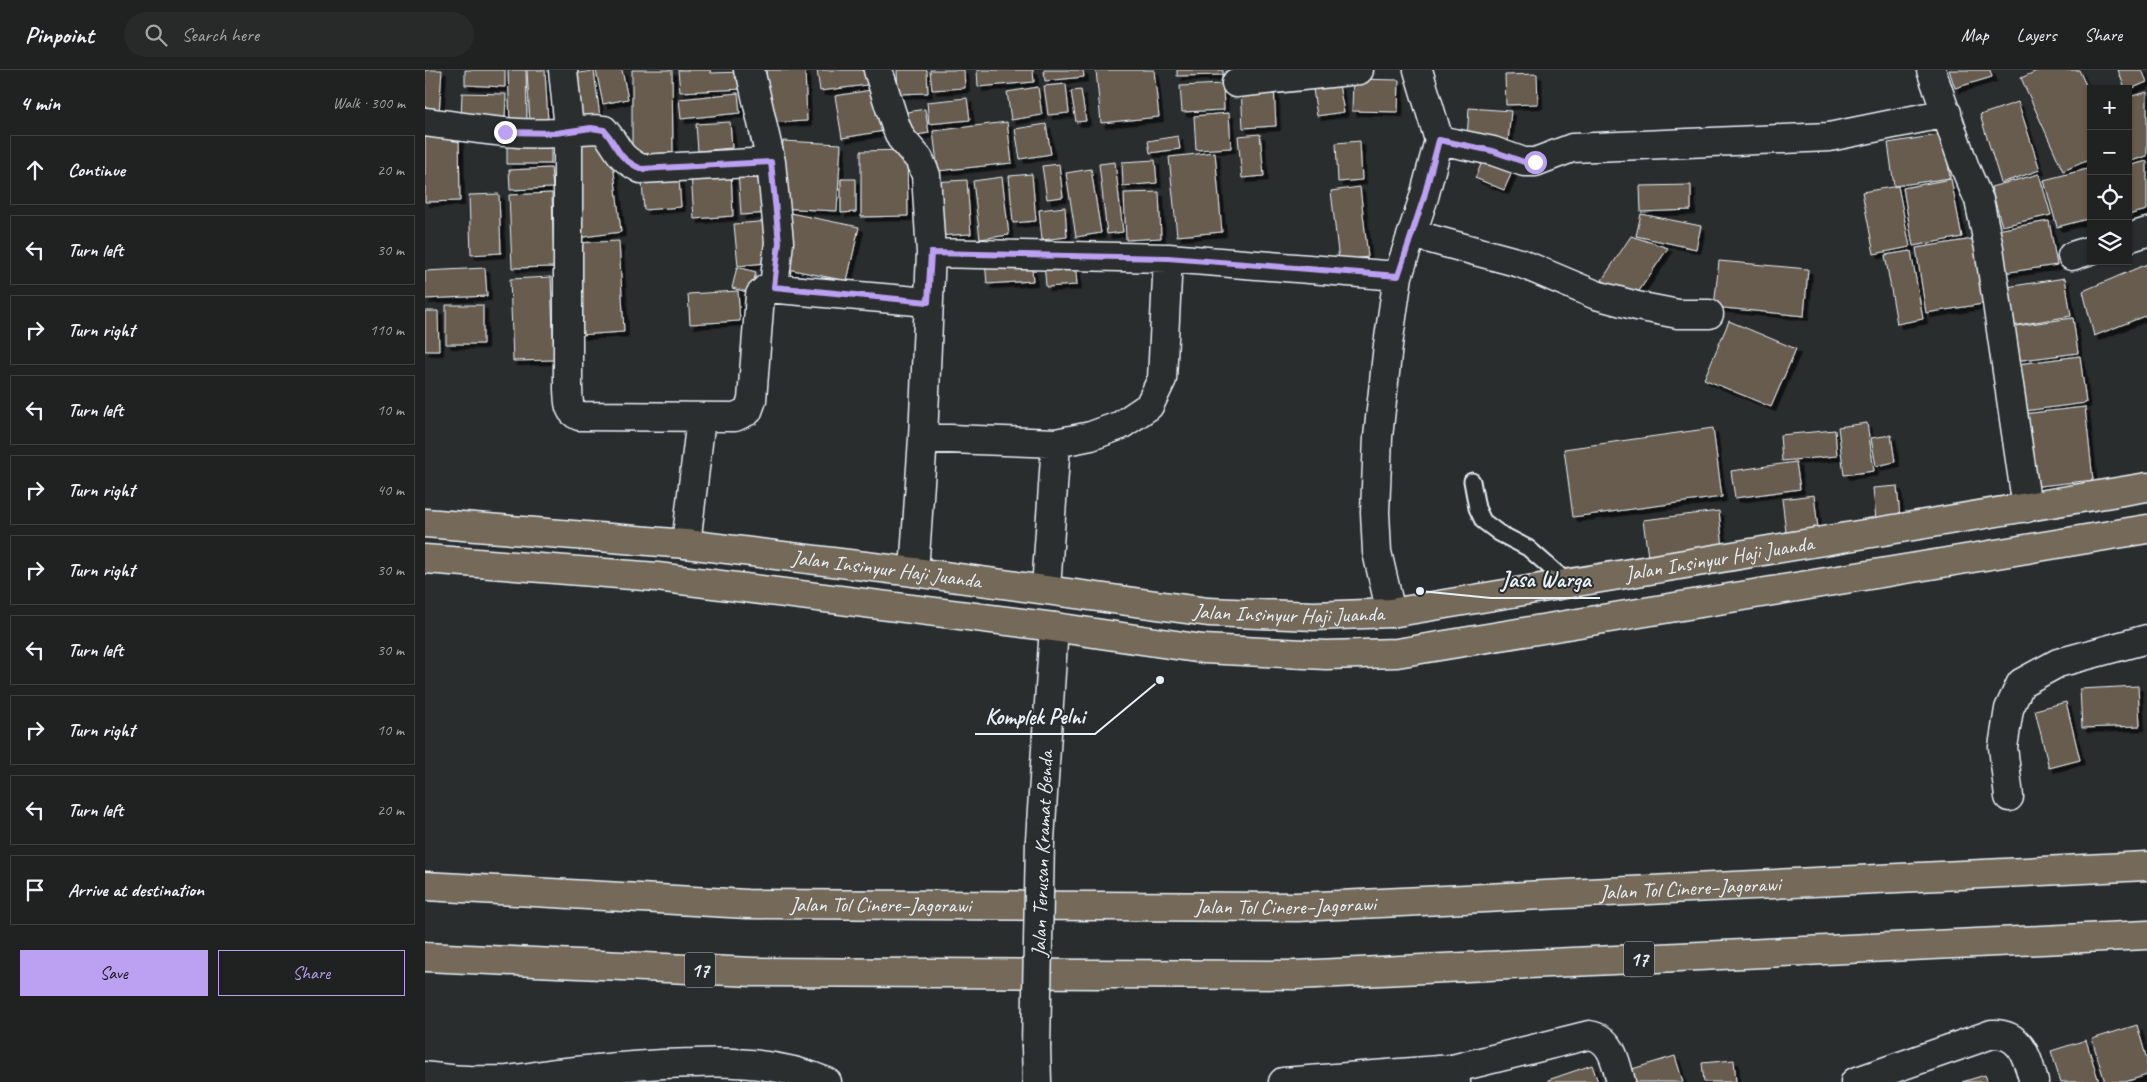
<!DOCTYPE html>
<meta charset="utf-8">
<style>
body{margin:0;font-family:Caveat,sans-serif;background:#282a2a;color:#f1f3f6}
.controls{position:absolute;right:15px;top:15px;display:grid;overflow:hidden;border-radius:0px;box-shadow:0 1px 4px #0004}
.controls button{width:45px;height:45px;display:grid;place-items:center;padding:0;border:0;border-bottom:1px solid #3d3f40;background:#202222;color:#f1f3f6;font:25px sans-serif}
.stop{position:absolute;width:15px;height:15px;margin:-11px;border:4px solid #bca0f2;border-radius:50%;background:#fff}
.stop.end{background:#bca0f2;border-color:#fff;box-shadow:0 1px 5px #0008}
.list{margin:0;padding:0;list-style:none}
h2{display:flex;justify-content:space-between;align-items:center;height:65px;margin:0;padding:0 20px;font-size:21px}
h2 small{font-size:16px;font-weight:400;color:#a2a4a5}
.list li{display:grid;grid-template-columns:32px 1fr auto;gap:15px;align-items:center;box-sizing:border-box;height:70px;margin:0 10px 10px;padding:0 10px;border:1px solid #3d3f40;border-radius:0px}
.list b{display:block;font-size:19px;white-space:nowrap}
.list em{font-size:16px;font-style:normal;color:#a2a4a5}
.actions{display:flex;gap:10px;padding:15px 20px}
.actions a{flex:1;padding:11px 0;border:1px solid #bca0f2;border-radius:0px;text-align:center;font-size:18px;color:#bca0f2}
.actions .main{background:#bca0f2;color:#111}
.icon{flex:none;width:28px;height:28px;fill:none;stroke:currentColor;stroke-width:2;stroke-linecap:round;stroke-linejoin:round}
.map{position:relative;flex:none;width:1722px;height:1012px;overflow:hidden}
header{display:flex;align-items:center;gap:30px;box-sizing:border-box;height:70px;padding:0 25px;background:#202222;border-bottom:1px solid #3d3f40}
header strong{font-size:24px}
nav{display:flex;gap:28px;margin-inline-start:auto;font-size:18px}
.search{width:350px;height:45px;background:#282a2a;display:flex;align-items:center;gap:12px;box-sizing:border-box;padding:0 18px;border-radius:28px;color:#a2a4a5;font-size:19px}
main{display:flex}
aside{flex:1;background:#202222}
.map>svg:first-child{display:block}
.building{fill:#685c4f;stroke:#e8f1f8;filter:url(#shadow)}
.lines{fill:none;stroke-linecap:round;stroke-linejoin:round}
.lane-casing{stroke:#e8f1f8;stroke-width:19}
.street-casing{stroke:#e8f1f8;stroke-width:31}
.secondary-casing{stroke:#e8f1f8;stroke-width:31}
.highway-casing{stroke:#e8f1f8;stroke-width:31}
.lane{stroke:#2a2d2e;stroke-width:15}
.street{stroke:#2a2d2e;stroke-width:28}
.secondary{stroke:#2a2d2e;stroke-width:28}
.highway{stroke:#746a5a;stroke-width:28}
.secondary-bridge-casing{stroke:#e8f1f8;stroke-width:31;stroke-linecap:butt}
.secondary-bridge{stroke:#2a2d2e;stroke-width:28}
.route{stroke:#bca0f2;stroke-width:6}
.labels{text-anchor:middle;stroke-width:4;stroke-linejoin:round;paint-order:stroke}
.shield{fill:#2a2d2e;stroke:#afb6bb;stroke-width:1}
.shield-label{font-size:20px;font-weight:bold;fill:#e8f1f8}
.street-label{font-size:21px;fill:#e8f1f8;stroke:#2a2d2e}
.leader{fill:none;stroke:#e8f1f8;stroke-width:2}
.callout-dot{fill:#e8f1f8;stroke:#2a2d2e;stroke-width:2}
.callout-label{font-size:22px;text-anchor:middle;font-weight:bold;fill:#e8f1f8;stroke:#2a2d2e;stroke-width:4;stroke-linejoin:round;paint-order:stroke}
</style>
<header>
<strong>Pinpoint</strong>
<div class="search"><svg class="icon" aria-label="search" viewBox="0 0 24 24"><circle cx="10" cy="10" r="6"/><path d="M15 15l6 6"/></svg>Search here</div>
<nav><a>Map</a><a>Layers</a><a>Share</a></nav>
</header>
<main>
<aside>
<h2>4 min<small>Walk · 300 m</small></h2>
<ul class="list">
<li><svg class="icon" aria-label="ahead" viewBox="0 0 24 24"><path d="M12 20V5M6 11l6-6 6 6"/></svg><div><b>Continue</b></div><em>20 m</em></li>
<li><svg class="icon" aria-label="left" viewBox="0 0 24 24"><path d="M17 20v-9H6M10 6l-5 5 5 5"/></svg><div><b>Turn left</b></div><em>30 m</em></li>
<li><svg class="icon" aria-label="right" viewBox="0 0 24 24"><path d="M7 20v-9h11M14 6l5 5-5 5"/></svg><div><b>Turn right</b></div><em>110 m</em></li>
<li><svg class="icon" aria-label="left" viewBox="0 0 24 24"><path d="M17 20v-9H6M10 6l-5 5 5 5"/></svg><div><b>Turn left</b></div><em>10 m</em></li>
<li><svg class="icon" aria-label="right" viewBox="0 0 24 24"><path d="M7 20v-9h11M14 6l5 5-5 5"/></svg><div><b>Turn right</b></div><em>40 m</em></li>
<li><svg class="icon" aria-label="right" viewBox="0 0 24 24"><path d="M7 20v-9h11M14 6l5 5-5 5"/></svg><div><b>Turn right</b></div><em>30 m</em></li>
<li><svg class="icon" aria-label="left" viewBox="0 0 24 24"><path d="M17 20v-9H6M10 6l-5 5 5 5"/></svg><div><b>Turn left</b></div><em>30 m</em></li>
<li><svg class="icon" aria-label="right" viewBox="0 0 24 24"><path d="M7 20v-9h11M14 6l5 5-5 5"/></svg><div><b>Turn right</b></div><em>10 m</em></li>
<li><svg class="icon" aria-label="left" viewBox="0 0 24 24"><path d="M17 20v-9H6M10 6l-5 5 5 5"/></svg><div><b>Turn left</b></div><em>20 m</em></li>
<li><svg class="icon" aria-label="arrive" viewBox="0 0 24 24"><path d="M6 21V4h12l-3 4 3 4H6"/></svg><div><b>Arrive at destination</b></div></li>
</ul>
<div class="actions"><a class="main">Save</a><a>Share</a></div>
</aside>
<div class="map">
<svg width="1722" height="1012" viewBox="0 0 1722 1012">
<defs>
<filter id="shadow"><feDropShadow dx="4.5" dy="4.5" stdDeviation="0" flood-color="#0009"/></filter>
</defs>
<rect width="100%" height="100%" fill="#2a2d2e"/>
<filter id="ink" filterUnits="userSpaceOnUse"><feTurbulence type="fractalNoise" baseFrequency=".02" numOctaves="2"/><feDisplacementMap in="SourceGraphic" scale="10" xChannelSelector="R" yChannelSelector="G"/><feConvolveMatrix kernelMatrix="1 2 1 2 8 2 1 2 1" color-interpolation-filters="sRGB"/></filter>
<g filter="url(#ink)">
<!-- building -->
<path class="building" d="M0,0H17L14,44H0Z
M40,0H80V17L40,15Z
M83,0H101L102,52L85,53Z
M102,0H120L123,52L105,53Z
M171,0H197L203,29L178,34Z
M207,0H247L248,83L207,84Z
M253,0H285L286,3L318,2L319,19L255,22Z
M341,0H380L382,51L344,53Z
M392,0H440L442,15L395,21Z
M472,0H502L503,23L473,24Z
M505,0H539L540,18L507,20Z
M552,0H608L609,12L553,17Z
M619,0H658L659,7L620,11Z
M671,0H729L734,47L676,53Z
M752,0H798V5L752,6Z
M1524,0H1565L1567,7L1530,18Z
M1614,0H1654L1666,26V89L1638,101L1596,8Z
M1693,0H1717L1722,12L1703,20L1700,19Z
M169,1L175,47L153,50L147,4Z
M1112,4L1113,34L1081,35L1080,5Z
M928,9L974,10L973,42L927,41Z
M641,14L644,43L623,45L619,16Z
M798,14L799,40L757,42L755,16Z
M849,15L851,56L818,58L816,17Z
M914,15L919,42L892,46L888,19Z
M613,17L617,45L586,50L582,22Z
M452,19L459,61L417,68L410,26Z
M656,20L661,51L651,52L646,21Z
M1722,22V86L1703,92V27Z
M37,23L81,24L80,50L36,49Z
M313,23L315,43L256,49L254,29Z
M542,28L545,50L504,54L502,32Z
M1593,32L1615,100L1576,113L1555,45Z
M1044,38L1086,41L1083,72L1042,69Z
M500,39L504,63L480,67L476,43Z
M804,43L806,78L771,80L769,46Z
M305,52L307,78L273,81L271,54Z
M582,52L587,93L513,101L508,61Z
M621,54L626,84L595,89L590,59Z
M835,64L839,106L817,108L813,66Z
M1519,64L1525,108L1469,116L1463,73Z
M34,65L35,131L0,132V66Z
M753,66L755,79L725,83L723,71Z
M185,67L196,162L151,168L142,72Z
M126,70V94H82V71Z
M358,71L416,74L412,141L353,138Z
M935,71L937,110L913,112L911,73Z
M482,80L483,146L436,147V81Z
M790,82L797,162L752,166L744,87Z
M730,90L732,113L698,116L697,92Z
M1058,90L1087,102L1079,120L1050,108Z
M1722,91V140L1703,145V96Z
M690,92L698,162L682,164L674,94Z
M634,94L638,127L622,129L617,96Z
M126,98L128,118L85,120L84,100Z
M1666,98V148L1632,157L1619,110Z
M342,99L345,143L316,145L313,101Z
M666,99L676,163L651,167L641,103Z
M306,102L308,146L269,149L266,104Z
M607,104L611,151L588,153L584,106Z
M1614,104L1626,145L1577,156L1566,117Z
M577,107L584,165L555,169L548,111Z
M254,109L256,137L219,140L217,112Z
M416,109H431V142L416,143Z
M1526,109L1537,167L1488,176L1478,118Z
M542,110L546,164L510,166L507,112Z
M1266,115V140L1216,142L1215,116Z
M1473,116L1485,177L1449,184L1437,122Z
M935,117L943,187L914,191L906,121Z
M734,122L736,168L701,170L699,123Z
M127,123L129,197L87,198L84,125Z
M74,124L76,183L46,185L44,125Z
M640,137L642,167L617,170L614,140Z
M365,143L434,157L422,211L353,197Z
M1216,144L1276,156L1271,179L1211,166Z
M345,151L349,192L313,196L309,154Z
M1624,151L1632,195L1578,203L1572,160Z
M1206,166L1243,178L1208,230L1177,210Z
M1548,169L1558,234L1501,243L1491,178Z
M194,171L199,262L154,265L149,173Z
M1486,181L1498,249L1472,254L1460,185Z
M606,188L608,211L562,214L560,191Z
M650,189L652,215L621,217L619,191Z
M1294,191L1383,199L1379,246L1289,237Z
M1722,194V245L1669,266L1658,221Z
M312,197L331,202L326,223L307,218Z
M60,198L62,226L0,229V201Z
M126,207L129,290L88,291L85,209Z
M1640,208L1646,246L1581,257L1575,218Z
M313,221L315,251L265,254L263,224Z
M21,235H58V274H21Z
M0,241H13L14,281H0Z
M1648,248L1653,283L1589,291L1584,257Z
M1304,251L1371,279L1346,337L1279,309Z
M1655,286L1661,333L1599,341L1593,294Z
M1660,337L1668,410L1606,417L1598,344Z
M1442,353L1449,401L1419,405L1413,357Z
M1288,358L1297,427L1148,447L1139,379Z
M1410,360L1412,386L1357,391L1355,365Z
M1466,365L1470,392L1451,396L1446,368Z
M1371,392L1375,419L1310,428L1306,401Z
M1472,416L1475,447L1451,450L1448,418Z
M1389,425L1393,458L1361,462L1357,429Z
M1294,441L1298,478L1223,487L1218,450Z
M1713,616L1715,656L1657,658L1655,619Z
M1641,632L1655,690L1624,698L1610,640Z
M1712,955L1722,990V1005L1700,1012H1680L1667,969Z
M1661,970L1674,1012H1636L1626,981Z
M1250,986L1258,1012H1208L1204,1000Z
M1309,990L1311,1012H1279L1277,993Z
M1167,995L1173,1012H1123V1010Z
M1560,1005L1563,1012H1537Z"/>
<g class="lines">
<!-- lane casing -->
<g class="lane-casing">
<path id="lane" d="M1047,411L1052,438L1058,451L1074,463L1103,478L1143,513"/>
</g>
<!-- street casing -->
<g class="street-casing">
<path id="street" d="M138,0L143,49V319C144,331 142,341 154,346L310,347L323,341L327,330L335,225L342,218L503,232
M323,0L326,4L346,92
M453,0L471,57L476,68L494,89L501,105L506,183L498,368L489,502
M1506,0L1540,98L1554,130L1564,178L1602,438
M811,13L934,0
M0,52C43,57 87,66 130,63C147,62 162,57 179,60C196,80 190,85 216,99L346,92L354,172L349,217
M1014,70L1068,81L1099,92H1110L1147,78L1404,67L1522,43
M987,164L1095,193L1171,225L1212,236L1253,244H1284
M1703,168L1722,162
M506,183L743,188L973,206
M1647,186L1666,180
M498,368L631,373L666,366L696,355L724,336L737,309L743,188
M261,474L276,348
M621,519L631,373
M966,543L952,482L950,442L953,367L963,275L973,206L999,127L1014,70L993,0
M1584,727L1578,677L1584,639L1596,613L1633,593L1722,569
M1027,999L1164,965C1187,968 1191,993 1196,1012
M0,1006C28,1010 55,1011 83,1010C99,1008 116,1005 132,1003C177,998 223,994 268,993C313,991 360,994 402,1012
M1430,1012L1567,964C1597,963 1602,988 1609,1012"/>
</g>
<!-- secondary casing -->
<g class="secondary-casing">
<path id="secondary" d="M615,770L629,557
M611,977L612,1012
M858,1012L1027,999L1031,1012"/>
</g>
<!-- highway casing -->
<g class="highway-casing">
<g id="highway">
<path id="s1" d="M0,453L261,474L489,502L783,542L889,546L966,543L1722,417"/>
<path d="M0,489L232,507L629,557L778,579L901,585L972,583L1722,459"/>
<path id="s2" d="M0,816L322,834L872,837L1722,796"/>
<path d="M0,887L328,902L870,905L1722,865"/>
</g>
</g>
<!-- lane -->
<use href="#lane" class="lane"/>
<!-- street -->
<use href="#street" class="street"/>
<!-- secondary -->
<use href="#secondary" class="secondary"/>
<!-- highway -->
<use href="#highway" class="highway"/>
<!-- secondary-bridge casing -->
<g class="secondary-bridge-casing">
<path id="secondary-bridge" d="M611,977L615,770"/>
</g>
<!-- secondary-bridge -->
<use href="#secondary-bridge" class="secondary-bridge"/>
</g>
</g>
<g class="lines" filter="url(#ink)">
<!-- route -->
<path class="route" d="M80,62L131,63L166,58L179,60C196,80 189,85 216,99L346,92L354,172L349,217L503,232L506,183L743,188L973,206L999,127L1014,70L1068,81L1099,92H1110"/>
</g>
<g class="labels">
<!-- shield labels -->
<g class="shield">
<rect x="1199" y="871.5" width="30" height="35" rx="4"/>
<rect x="260" y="882.5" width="30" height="35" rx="4"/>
</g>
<g class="shield-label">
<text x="1214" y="896">17</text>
<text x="275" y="907">17</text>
</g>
<!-- street labels -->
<g class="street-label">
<text dy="7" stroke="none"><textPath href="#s1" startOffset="1304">Jalan Insinyur Haji Juanda</textPath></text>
<text dy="7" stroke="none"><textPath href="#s1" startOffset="464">Jalan Insinyur Haji Juanda</textPath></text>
<text dy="7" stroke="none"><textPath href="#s1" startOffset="869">Jalan Insinyur Haji Juanda</textPath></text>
<text transform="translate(617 784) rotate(-88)" y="7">Jalan Terusan Kramat Benda</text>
<text dy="7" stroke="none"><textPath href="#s2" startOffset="1266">Jalan Tol Cinere–Jagorawi</textPath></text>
<text dy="7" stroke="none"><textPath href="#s2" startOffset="456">Jalan Tol Cinere–Jagorawi</textPath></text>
<text dy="7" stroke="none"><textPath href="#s2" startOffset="861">Jalan Tol Cinere–Jagorawi</textPath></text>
</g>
</g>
<!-- callouts -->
<path class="leader" d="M995 521L1066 528H1175M735 610L670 664H550"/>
<g class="callout-dot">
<circle cx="995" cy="521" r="5"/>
<circle cx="735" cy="610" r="5"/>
</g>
<g class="callout-label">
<text x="1121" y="517">Jasa Warga</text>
<text x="610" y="654">Komplek Pelni</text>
</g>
</svg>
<div class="controls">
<button>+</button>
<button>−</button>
<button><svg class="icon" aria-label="locate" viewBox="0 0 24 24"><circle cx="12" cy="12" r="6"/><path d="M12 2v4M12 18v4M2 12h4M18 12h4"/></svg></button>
<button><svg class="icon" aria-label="layers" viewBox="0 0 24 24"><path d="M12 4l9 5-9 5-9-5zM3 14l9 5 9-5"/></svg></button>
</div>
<div class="stop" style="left:1110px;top:92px"></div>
<div class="stop end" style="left:80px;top:62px"></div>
</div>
</main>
